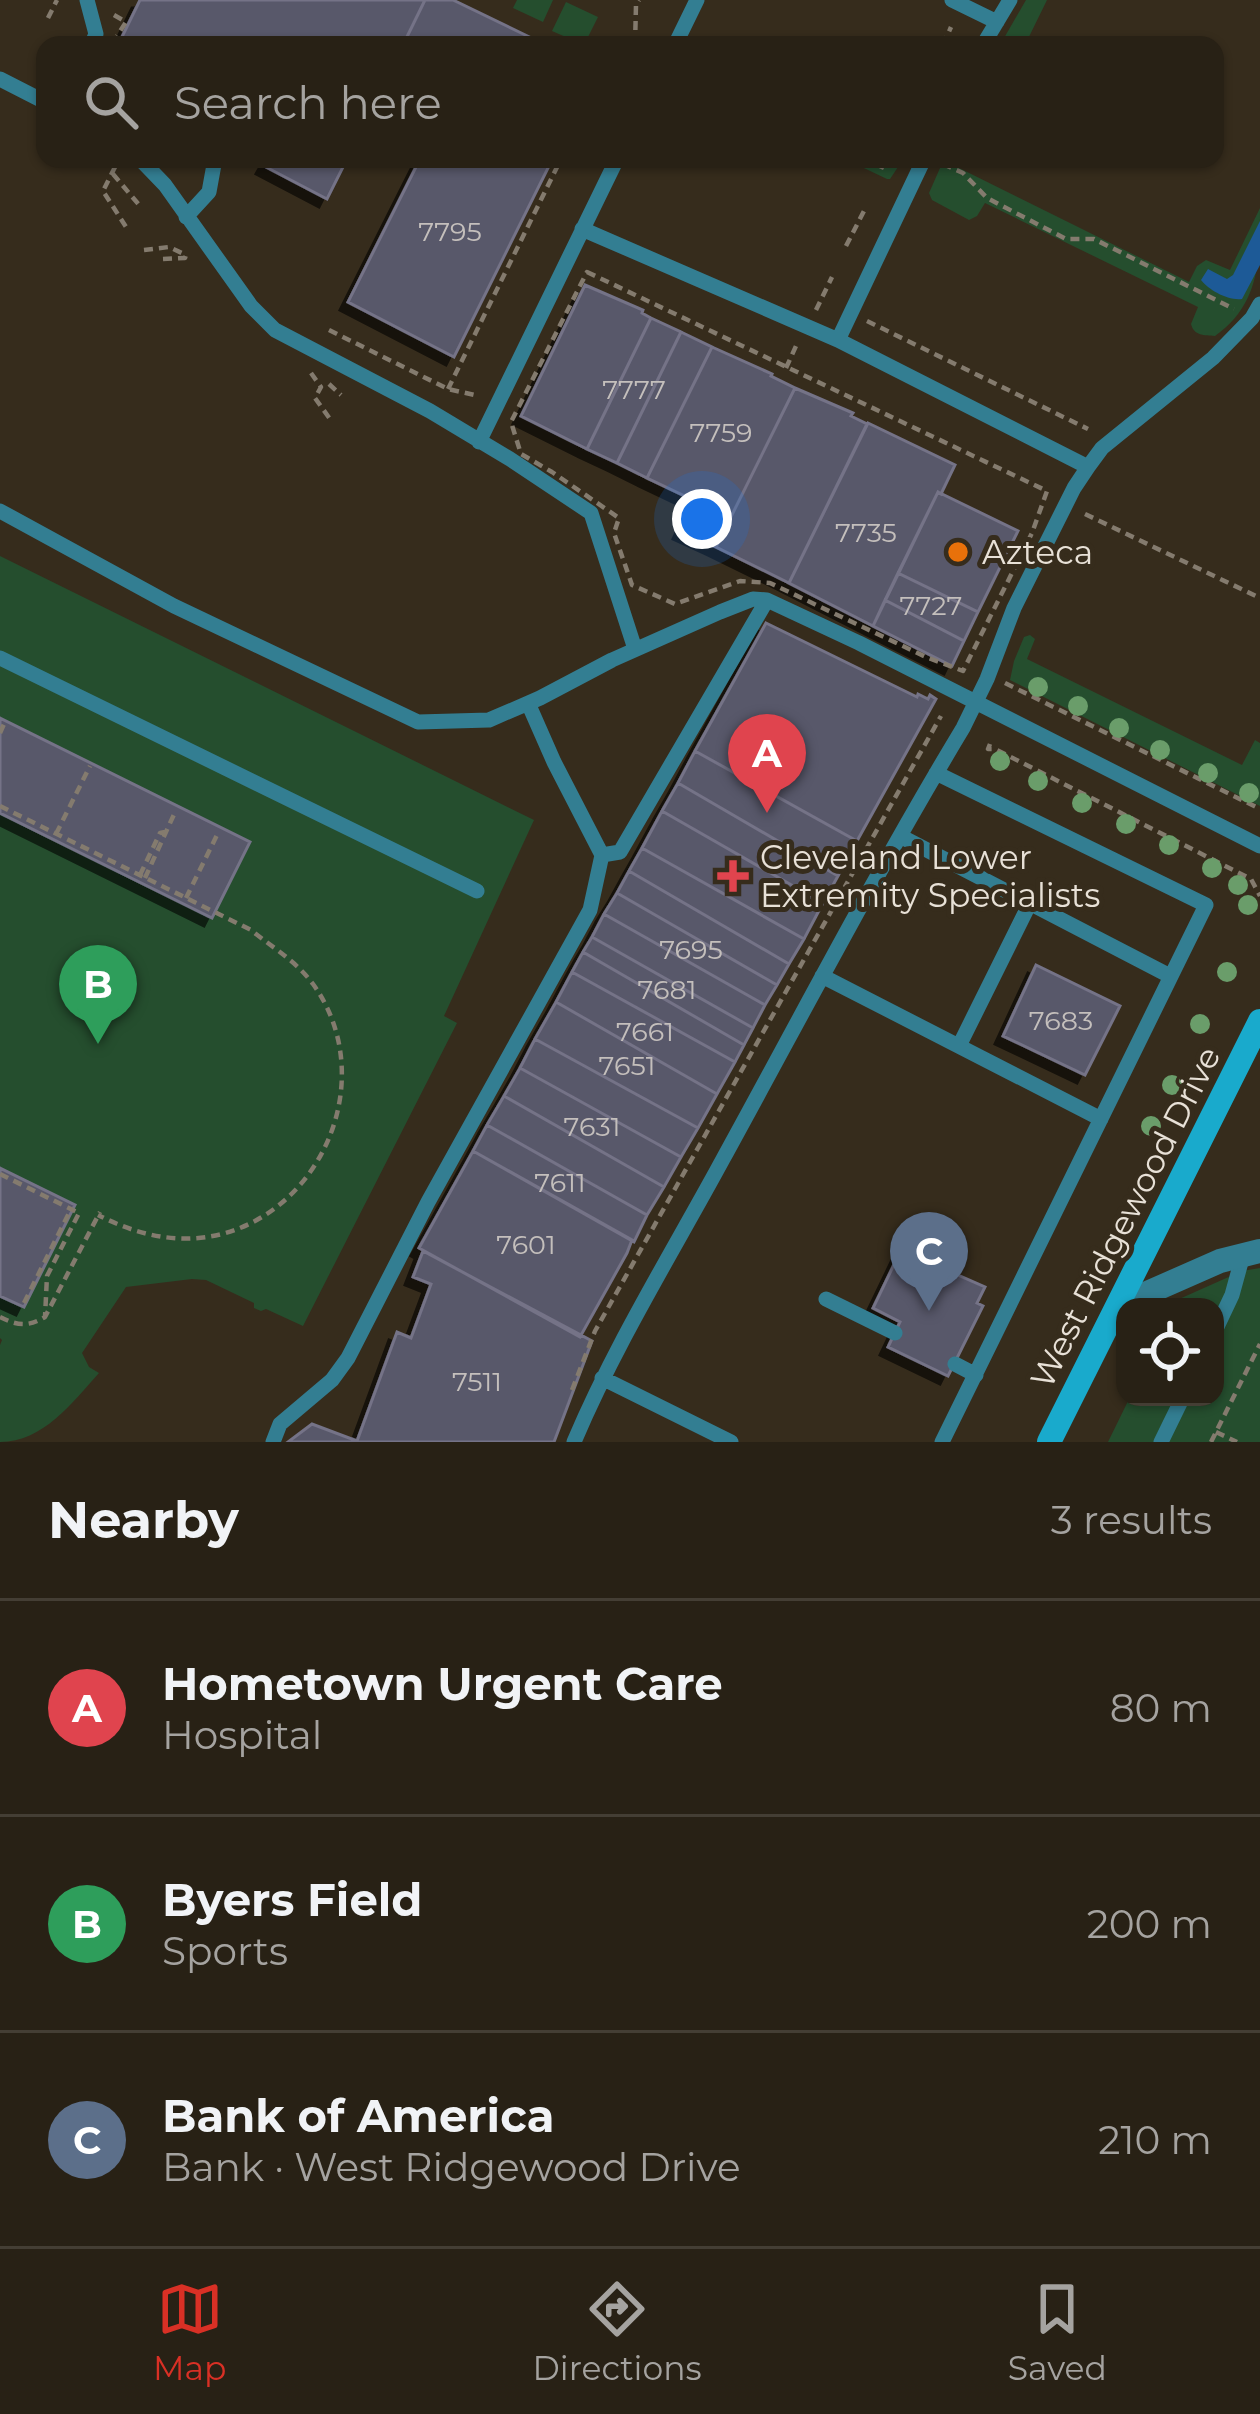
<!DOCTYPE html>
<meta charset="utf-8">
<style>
body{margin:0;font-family:Montserrat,sans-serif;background:#342e22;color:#f1f3f6}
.controls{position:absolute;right:36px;bottom:36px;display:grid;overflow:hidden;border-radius:24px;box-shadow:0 3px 9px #0004}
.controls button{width:108px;height:108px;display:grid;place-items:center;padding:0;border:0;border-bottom:3px solid #443e34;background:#282115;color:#f1f3f6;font:60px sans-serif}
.you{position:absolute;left:702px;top:519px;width:42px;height:42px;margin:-30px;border:9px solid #fff;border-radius:50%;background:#1a73e8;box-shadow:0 0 0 18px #1a73e833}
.badge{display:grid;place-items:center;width:78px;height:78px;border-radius:50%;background:#d93025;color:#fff;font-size:39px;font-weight:700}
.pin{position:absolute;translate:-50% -99px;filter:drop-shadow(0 3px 6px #0008)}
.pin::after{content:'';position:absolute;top:63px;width:42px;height:36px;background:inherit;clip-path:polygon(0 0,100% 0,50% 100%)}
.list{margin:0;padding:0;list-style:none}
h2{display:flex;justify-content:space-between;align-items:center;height:156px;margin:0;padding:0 48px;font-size:51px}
h2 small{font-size:39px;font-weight:400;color:#a5a3a0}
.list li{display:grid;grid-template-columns:78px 1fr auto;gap:36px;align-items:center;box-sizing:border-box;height:216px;padding:0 48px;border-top:3px solid #443e34}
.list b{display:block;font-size:45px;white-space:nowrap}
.list p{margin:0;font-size:39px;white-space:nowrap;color:#a5a3a0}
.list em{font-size:39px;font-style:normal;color:#a5a3a0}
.icon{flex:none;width:66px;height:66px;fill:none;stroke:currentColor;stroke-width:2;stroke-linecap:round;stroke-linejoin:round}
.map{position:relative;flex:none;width:1260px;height:1442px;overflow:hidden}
.search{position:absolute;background:#282115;box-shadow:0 3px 9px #0004;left:36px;right:36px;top:36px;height:132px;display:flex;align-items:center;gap:30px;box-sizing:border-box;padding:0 42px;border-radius:24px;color:#a5a3a0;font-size:45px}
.sheet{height:804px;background:#282115}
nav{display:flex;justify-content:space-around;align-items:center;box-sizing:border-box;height:168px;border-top:3px solid #443e34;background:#282115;font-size:33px;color:#a5a3a0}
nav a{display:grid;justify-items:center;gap:6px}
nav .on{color:#d93025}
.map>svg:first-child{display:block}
.green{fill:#254e2e}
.water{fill:#1d5a97}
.building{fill:#59586b;stroke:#747387;stroke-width:3;filter:url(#shadow)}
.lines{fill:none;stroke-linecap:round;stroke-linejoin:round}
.path{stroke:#847b6e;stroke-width:4.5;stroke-dasharray:9 6;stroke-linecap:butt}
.lane{stroke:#337e92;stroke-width:15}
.street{stroke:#337e92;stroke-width:24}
.secondary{stroke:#19aacc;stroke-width:24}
.tree{fill:#6a9d6a}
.food-dot{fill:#e8710a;stroke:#362c1c;stroke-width:4.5}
.health-dot{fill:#e0444e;stroke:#362c1c;stroke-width:4.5}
.labels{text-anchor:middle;stroke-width:10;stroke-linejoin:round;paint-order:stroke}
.number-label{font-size:27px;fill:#c4bfbc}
.poi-label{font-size:33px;fill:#e8e1d7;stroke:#362c1c;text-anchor:start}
.street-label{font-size:33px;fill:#e8e1d7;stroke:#362c1c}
</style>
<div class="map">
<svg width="1260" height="1442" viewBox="0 0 1260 1442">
<defs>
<filter id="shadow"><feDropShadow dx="-8" dy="8" stdDeviation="0" flood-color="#0009"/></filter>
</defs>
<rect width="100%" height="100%" fill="#362c1c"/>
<!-- green -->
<path class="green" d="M517,0H553L543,22L513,8Z
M1026,0H1047L1025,45H1000Z
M566,2L598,17L584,45L552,31Z
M845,159H898L900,164L890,179H887Z
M944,159H956L953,165L1189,282L1197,266L1206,260L1230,270L1260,208C1260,260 1260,304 1215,336C1204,335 1194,336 1191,324L1198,307L985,203L977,216L969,220L932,200L929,193Z
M0,556L534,820L444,1016L457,1023L303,1326L266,1309L261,1311L254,1308V1303L206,1280L192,1279L126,1287L82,1353L89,1367L99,1373C72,1403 43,1442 0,1442V1345L2,1340L0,1338Z
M1030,635L1035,639L1027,659L1242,765L1255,740L1260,743V806L1010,680L1014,661L1024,637Z
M1260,1268V1442H1108L1130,1397H1215V1307H1174L1177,1300L1242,1271Z"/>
<!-- water -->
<path class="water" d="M1260,221V265L1242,299C1228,301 1209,290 1201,280L1208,269L1227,279L1233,275Z"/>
<!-- building -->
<path class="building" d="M140,0H425L403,45H118Z
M425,0H453L546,45H403Z
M268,159H347L327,199L264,166Z
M420,159L552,160L454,357L348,302Z
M585,285L643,310L642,313L651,318L587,449L521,416Z
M651,318L681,332L617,463L587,449Z
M681,332L712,347L647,478L617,463Z
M712,347L772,374L771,376L795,388L716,547L681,531L695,501L647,478Z
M795,388L853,413L851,416L867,424L789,583L716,547Z
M868,423L955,465L941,494L938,492L873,626L789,583Z
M938,492L1018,531L978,612L898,573Z
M898,573L978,612L964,641L885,600Z
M885,600L964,641L952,666L873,626Z
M766,623L917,697L918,694L928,699L930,695L936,699L857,841L695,751Z
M0,718L250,842L212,918L0,813Z
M695,751L857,841L838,876L678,783Z
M678,783L838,876L823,903L662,811Z
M662,811L823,903L804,939L642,848Z
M642,848L804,939L789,964L629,871Z
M629,871L789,964L777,985L617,893Z
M617,893L777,985L765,1005L604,914Z
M604,914L765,1005L753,1028L592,937Z
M592,937L753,1028L744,1045L583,952Z
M583,952L744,1045L735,1062L572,972Z
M1036,965L1120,1006L1085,1075L1003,1036Z
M572,972L735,1062L717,1094L556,1002Z
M556,1002L717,1094L698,1128L535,1039Z
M535,1039L698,1128L681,1157L520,1068Z
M520,1068L681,1157L664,1187L504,1096Z
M504,1096L664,1187L647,1215L487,1125Z
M487,1125L647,1215L634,1242L473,1151Z
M473,1151L632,1240L627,1253L580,1337L419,1248Z
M0,1168L75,1205L24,1307L0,1296Z
M901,1250L985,1287L977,1303L983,1306L948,1376L888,1347L900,1322L873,1308Z
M423,1251L592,1341L554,1442H288L312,1424L357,1441L397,1332L411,1338L431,1284L413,1277Z"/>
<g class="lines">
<!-- path -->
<path class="path" d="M114,15L126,22L117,36
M48,18L57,0
M635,45L636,5L639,0
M943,45L951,27
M43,154H45
M865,159L884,168
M943,164L963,173L987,198L1066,239H1094L1234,309
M63,165L80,163L82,159
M115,167L103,191L128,230
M113,174L140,206
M846,246L864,211
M144,250L169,247L186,255
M163,259L185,258L186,255
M587,272L1047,491L1032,533L963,671L926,657L770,583L740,581L675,604L632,585L614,533L619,518L552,472L521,454L511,422Z
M816,310L832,277
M867,321L1088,429
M329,330L448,389L479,396
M786,368L796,346
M311,373L321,387L315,398L330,419
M329,384L341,395
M448,389L561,159
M1085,514L1260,598
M1005,683L1260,809
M0,733L4,724
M990,744L988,749H995L1251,879L1260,896
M0,806L251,930C273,948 296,961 313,984C378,1074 327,1206 222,1234C178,1245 137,1235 98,1215
M56,834L90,766
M140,875L160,833L165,832
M145,878L176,810
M186,898L219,831
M0,1174L79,1213L47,1276L45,1317
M24,1303L71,1209
M0,1317C18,1326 28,1327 45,1317L100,1212
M572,1390L595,1331L941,716
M1216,1432L1237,1442
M1211,1442L1260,1344"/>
<!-- lane -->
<path class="lane" d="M87,0L96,34L91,45
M952,0L997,22
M675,45L697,0
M983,45L1010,0
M0,79L45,102
M140,159L165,185L251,306L275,330L430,411L510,459L591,513L635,649
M924,159L838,340L1088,467
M186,217L209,192L215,159
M582,229L838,340
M479,442L617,159
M0,511L174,606L418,722L489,720L540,698L612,660L720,612L753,599L767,600L859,643L1260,846
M0,658L477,891
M936,773L1206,905L942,1442
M900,836L1170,976
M602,855L620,852L767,600
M822,976L1101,1119
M959,1046L1030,903
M826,1299L895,1333
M1215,1331L1232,1295L1243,1255
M955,1364L976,1375
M602,1378L731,1442
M273,1442L280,1424L332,1380L348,1358L428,1202L590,910L602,855L554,762L528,703
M574,1442C616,1343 672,1253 723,1159C802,1015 878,869 963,728L987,679L1014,608L1074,488L1088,467L1102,448L1213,358L1252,318L1260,304
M1161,1442L1183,1397"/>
<!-- street -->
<path class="street" d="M1120,1305L1220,1261L1260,1251"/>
<!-- secondary -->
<path class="secondary" d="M1049,1442L1260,1021"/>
</g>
<!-- trees -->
<g class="tree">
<circle cx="1038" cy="687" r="10"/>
<circle cx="1078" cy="706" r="10"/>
<circle cx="1119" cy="728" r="10"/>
<circle cx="1160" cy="750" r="10"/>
<circle cx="1000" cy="761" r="10"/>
<circle cx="1208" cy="773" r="10"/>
<circle cx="1038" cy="781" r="10"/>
<circle cx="1249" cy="793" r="10"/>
<circle cx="1082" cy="803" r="10"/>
<circle cx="1126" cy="824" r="10"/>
<circle cx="1169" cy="845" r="10"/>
<circle cx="1212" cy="868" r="10"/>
<circle cx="1238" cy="885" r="10"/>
<circle cx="1248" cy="905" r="10"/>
<circle cx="1227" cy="972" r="10"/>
<circle cx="1200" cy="1024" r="10"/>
<circle cx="1172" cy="1085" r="10"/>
<circle cx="1151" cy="1126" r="10"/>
</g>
<!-- markers -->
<circle class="food-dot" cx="958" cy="552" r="12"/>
<path class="health-dot" d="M727 858h12v12h12v12h-12v12h-12v-12h-12v-12h12z"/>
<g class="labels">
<!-- number labels -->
<g class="number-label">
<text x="450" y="241">7795</text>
<text x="634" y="399">7777</text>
<text x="721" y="442">7759</text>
<text x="866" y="542">7735</text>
<text x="931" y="615">7727</text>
<text x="691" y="959">7695</text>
<text x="667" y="999">7681</text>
<text x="1061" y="1030">7683</text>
<text x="645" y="1041">7661</text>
<text x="627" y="1075">7651</text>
<text x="592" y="1136">7631</text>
<text x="560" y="1192">7611</text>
<text x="526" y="1254">7601</text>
<text x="477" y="1391">7511</text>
</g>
<!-- poi labels -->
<g class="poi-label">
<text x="982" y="564">Azteca</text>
<text x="760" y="869">Cleveland Lower<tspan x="760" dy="38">Extremity Specialists</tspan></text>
</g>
<!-- street labels -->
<g class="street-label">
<text transform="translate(1125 1217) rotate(-63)" y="12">West Ridgewood Drive</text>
</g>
</g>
</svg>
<div class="controls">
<button><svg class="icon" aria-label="locate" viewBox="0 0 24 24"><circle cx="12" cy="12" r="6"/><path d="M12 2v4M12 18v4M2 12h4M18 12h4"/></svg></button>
</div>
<div class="you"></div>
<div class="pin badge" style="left:767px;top:813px;background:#e0444e">A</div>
<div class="pin badge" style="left:98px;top:1044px;background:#2e9e5b">B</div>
<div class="pin badge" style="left:929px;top:1311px;background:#5c6f8a">C</div>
<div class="search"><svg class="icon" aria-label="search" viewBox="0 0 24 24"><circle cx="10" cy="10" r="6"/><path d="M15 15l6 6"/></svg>Search here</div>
</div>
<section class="sheet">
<h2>Nearby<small>3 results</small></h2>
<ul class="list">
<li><span class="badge" style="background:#e0444e">A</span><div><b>Hometown Urgent Care</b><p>Hospital</p></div><em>80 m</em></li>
<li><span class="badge" style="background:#2e9e5b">B</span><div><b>Byers Field</b><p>Sports</p></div><em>200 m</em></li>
<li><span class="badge" style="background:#5c6f8a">C</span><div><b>Bank of America</b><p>Bank · West Ridgewood Drive</p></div><em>210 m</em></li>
</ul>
</section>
<nav>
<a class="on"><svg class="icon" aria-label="map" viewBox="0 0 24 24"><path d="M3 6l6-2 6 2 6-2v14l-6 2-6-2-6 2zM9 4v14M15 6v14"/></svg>Map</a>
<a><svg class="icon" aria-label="directions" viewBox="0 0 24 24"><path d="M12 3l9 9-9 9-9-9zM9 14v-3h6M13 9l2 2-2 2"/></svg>Directions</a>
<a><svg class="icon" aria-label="saved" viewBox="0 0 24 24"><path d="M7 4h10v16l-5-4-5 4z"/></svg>Saved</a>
</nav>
